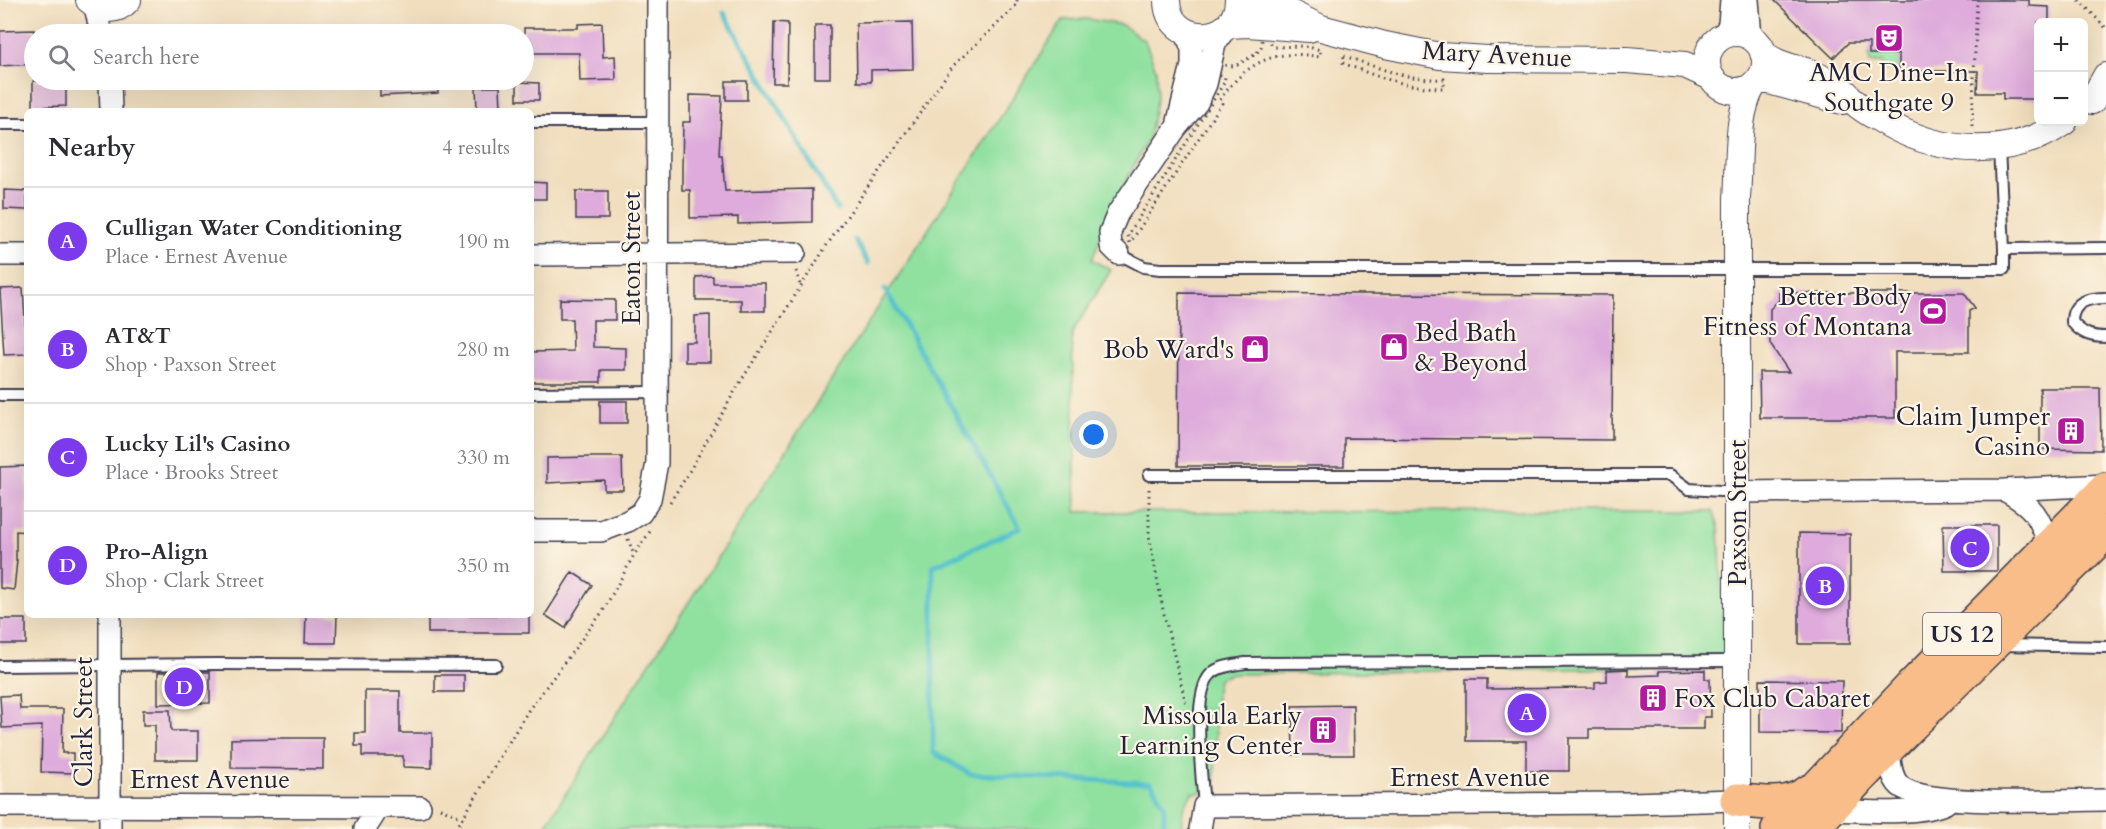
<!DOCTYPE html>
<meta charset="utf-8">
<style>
body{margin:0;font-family:Cardo,serif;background:#f2f2f3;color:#2b2b33}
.controls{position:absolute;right:18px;top:18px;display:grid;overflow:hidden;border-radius:9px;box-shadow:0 6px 24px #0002}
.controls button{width:54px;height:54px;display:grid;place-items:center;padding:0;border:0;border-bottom:2px solid #e1e1e2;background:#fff;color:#2b2b33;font:30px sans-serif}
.you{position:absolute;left:1094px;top:435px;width:21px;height:21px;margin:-15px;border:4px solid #fff;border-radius:50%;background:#1a73e8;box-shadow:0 0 0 9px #1a73e833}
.badge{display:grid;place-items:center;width:39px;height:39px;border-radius:50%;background:#7c3aed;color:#fff;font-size:20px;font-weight:700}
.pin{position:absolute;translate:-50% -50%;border:3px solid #fff;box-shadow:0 2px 6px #0006}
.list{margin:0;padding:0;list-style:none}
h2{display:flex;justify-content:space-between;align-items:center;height:78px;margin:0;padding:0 24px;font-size:26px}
h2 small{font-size:20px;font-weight:400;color:#7c7c81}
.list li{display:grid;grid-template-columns:39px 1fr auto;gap:18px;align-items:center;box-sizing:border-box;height:108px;padding:0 24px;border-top:2px solid #e1e1e2}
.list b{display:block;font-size:22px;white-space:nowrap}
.list p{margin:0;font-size:20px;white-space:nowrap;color:#7c7c81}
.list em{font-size:20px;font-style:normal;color:#7c7c81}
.icon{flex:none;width:33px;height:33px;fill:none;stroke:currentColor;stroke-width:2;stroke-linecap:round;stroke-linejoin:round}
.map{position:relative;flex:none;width:2106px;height:829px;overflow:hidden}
.search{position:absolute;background:#fff;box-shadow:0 6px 24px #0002;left:24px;top:24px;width:510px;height:66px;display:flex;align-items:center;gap:15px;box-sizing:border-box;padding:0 21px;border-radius:33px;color:#7c7c81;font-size:22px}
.panel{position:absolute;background:#fff;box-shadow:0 6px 24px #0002;left:24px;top:108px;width:510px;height:510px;border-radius:9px}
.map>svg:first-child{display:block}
.green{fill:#90e1a0;stroke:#59826e;stroke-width:1.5}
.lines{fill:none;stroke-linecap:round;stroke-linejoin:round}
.stream{stroke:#54c1cc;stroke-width:5}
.building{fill:#deabdc}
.service-casing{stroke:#413e4f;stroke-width:14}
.minor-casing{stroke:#413e4f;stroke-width:24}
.tertiary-casing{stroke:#413e4f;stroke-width:28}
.trunk-casing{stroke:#413e4f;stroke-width:36}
.path{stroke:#413e4f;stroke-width:3;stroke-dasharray:1.5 4.5;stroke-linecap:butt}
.service{stroke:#fff;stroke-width:10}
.minor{stroke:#fff;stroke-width:21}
.tertiary{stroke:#fff;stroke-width:26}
.trunk{stroke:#f8bd89;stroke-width:33}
.labels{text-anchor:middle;stroke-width:4.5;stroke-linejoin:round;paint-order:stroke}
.shield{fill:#fcf5e5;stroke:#63616e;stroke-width:1.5}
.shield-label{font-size:24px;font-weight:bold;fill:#22223b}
.street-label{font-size:26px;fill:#22223b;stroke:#fcf5e5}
.poi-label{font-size:26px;fill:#22223b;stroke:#fcf5e5;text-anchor:end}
</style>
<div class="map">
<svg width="2106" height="829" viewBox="0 0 2106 829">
<rect width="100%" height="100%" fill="#fcf5e5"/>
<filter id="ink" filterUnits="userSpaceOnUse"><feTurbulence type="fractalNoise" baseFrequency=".0167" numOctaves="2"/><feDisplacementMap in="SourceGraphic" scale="12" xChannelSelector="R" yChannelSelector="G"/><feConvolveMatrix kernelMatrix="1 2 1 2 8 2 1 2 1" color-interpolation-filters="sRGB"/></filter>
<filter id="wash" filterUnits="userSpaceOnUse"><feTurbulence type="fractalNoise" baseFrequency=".008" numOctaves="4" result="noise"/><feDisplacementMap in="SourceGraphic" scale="24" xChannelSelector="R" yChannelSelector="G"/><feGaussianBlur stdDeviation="1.35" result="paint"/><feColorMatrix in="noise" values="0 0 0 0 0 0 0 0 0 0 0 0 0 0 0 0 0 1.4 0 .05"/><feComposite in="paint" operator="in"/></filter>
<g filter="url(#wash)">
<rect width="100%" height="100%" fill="#f1debe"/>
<!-- green -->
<path class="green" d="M1086,19L1122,25L1145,41L1156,70L1157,95L1149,137L1109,214L1092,260L1111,270L1072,333L1076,512L1713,511L1719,528L1725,667L1231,674L1218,679L1216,690L1215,791L1192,793L1183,809L1181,829H543L1063,20Z
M1869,54H1899V70L1885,69L1882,63H1870Z"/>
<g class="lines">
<!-- stream -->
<path class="stream" d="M724,13L837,209
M855,240L868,263
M885,289L1020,528L933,566V752L970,774L1151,783L1164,805V829"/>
</g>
<g id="blocks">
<!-- building -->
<path class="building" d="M1774,0H2029V6L2049,7V22H2038V99H2003V93H1977L1978,71H1899V54H1869V43H1848L1833,58Z
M774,22L788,23L787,83H773Z
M912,22L913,69L871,70V82H857L856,23Z
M602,23L603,57L615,56L616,80L580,81L579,53H524V28H578V24Z
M815,25H830V78H815Z
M34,30V64L0,66V31Z
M380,80H438V93L380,96Z
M33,81H66V106L33,107Z
M726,81H747V100H726Z
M517,82L539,83V100H517Z
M476,87H500L501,108L477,109Z
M690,95L722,96L719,155H722L725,191L812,189V222L738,224V217L690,218V190H682V167L683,122H690Z
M531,182L546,183V199H531Z
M4,190L27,191V210L4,209Z
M576,191H608V219H576Z
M713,276V283H765V311H741V300H696V277Z
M23,288L27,354L4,355L0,289Z
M1179,293L1613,295L1612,440L1344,438V466H1178Z
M1779,293H1964L1975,308L1969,311V352H1895V418H1760L1759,372H1789L1770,344V309L1779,300Z
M560,299L615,300V320H593V347L626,348V370H601V382H531V352L573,351L572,319H560Z
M710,315V362H685V342H695V316Z
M2040,388H2100L2101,450L2040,449Z
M600,401H627V423H600Z
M591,457H622L623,490H604V480L547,483V458Z
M27,466L26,532L16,531V560H17L14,590L0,588V467Z
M1943,525H1997V571H1944Z
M1799,533L1850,534V644H1799Z
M572,572L592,585L565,628L545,615Z
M306,615H337L336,643H305Z
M428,615H529V633H428Z
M0,619H26V644H0Z
M1628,669V676L1660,675L1659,671L1705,670V679H1710L1711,717H1704V729H1589V738H1569V771H1526V741H1466V679H1487V689L1595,688V682L1607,681V670Z
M158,672H210V703L158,704Z
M435,675H464V692H435Z
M1760,680L1842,681L1841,733L1760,732Z
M365,691H400V733H432V768L403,767V756H362V746H355V733H365Z
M19,695L20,709H63L62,753H73V773L41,772L42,726L2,728L0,696Z
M1353,705L1354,755H1293L1292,706Z
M143,710H170L171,731H198V760H155V725H143Z
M282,738H323V769L231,768V739Z"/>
</g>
</g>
<g filter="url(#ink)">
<use href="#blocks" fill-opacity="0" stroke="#413e4f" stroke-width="1.5"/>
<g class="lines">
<!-- service casing -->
<g class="service-casing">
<path id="service" d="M531,122H658
M0,124H27
M1999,148L2004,249L2106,248
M1119,254L1144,267L1160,269H2004V249
M2106,298C2089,298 2072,301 2072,322C2082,334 2091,337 2106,337
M531,393L658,392
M0,395H27
M1149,475H1670L1689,489L1736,492
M2001,645L2106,647
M0,666L215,664L496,665
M1204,806C1202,778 1191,693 1211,674C1219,666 1234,665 1245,663L1736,661"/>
</g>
<!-- minor casing -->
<g class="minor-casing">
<path id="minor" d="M1748,0L1751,38
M95,6L101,34
M1723,37L1729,24L1731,0
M110,80L111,111
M1178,121L1192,65V49L1185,31
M1119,254L1111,246L1110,232L1118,213L1176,128L1197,103L1206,84L1215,44L1224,30
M0,255H27
M531,255L795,253
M2004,490C2033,506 2041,516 2049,548
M1736,492L2004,490L2106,485
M531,531H601L628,521L641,513L650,499L657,463L658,0
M110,615V829
M1889,747C1890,759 1890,777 1900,786C1925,808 2068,800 2106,800
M0,806L420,807
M1830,810C1861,811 1918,816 1946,803
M365,829L379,807
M1200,829L1204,806L1630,803L1737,800"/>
</g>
<!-- tertiary casing -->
<g class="tertiary-casing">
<path id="tertiary" d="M89,0C101,11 116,13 128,0
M1167,0C1167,46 1237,48 1238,0
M1254,0L1290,13L1321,28L1385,45L1440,56L1488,59L1627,60L1685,65L1711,77
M1228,25L1248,24L1309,29
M1707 62a29 29 0 1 1 58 0a29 29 0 1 1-58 0Z
M1763,53C1777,66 1797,67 1814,74C1822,78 1830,83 1838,87C1846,91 1851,100 1859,106C1868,113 1880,119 1890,125C1945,155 2012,158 2064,122
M1758,81H1769L1842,101
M2092,101L2106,76
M1737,829V198C1740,164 1735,113 1754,84"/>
</g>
<!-- trunk casing -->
<g class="trunk-casing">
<path id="trunk" d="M1737,800C1763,803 1788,808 1810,791
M1778,829L1911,687L2106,489
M1811,829L1889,747L2106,532"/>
</g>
<!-- path -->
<path class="path" d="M2079,0L2106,28
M1263,34H1272L1271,43L1275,47L1304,46L1321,50L1319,57C1274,48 1245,63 1219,101L1222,103L1130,243L1128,235L1224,83L1225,77L1215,74L1217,65L1235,66L1256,54L1261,47Z
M1344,56C1377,67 1408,81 1444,79V88C1408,88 1376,77 1343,63Z
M1972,126L1977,0
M796,271L801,288
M1149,489V535L1163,610L1186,704
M670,502L685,479L736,389L827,245L953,66L1010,12L1017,4V0
M628,539L634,555
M440,808L463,818
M456,829L528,711L603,611L634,555L651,530"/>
<!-- service -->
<use href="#service" class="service"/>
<!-- minor -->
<use href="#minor" class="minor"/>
<!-- tertiary -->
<use href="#tertiary" class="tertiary"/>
<!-- trunk -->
<use href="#trunk" class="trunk"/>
</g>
</g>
<!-- icons -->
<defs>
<g id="theatre-square" transform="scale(1.5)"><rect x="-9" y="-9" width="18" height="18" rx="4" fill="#b5179e" stroke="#fcf5e5"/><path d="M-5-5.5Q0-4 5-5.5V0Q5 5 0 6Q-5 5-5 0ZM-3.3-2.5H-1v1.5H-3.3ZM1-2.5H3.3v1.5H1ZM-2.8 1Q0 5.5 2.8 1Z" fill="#fff"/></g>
<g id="stadium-square" transform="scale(1.5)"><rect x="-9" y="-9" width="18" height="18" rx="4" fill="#b5179e" stroke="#fcf5e5"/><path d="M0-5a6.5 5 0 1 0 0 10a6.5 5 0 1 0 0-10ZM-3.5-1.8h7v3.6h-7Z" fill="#fff"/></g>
<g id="shop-square" transform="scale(1.5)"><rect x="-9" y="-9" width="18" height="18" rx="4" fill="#b5179e" stroke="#fcf5e5"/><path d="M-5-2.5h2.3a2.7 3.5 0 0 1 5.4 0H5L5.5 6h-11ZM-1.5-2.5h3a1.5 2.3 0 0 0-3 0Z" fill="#fff"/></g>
<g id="building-square" transform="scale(1.5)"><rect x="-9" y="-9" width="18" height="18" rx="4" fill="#b5179e" stroke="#fcf5e5"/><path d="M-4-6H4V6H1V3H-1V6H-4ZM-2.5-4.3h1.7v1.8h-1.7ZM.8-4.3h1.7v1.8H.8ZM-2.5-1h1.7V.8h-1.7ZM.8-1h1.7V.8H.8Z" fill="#fff"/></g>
</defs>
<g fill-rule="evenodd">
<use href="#theatre-square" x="1889" y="38"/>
<use href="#stadium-square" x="1933" y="311"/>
<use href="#shop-square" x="1394" y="347"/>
<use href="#shop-square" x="1255" y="349"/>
<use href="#building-square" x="2071" y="431"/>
<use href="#building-square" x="1653" y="698"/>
<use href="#building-square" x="1323" y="730"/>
</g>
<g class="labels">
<!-- shield labels -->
<rect class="shield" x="1923" y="613" width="78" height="42" rx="4.5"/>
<g class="shield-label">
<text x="1962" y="642">US 12</text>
</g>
<!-- street labels -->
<g class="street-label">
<text transform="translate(1497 54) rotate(3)" y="9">Mary Avenue</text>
<text transform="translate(631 258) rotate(-90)" y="9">Eaton Street</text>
<text transform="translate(1737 513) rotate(-90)" y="9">Paxson Street</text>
<text transform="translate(83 722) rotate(-90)" y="9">Clark Street</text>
<text x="1470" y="786">Ernest Avenue</text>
<text x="210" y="788">Ernest Avenue</text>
</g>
<!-- poi labels -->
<g class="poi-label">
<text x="1889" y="81" text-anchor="middle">AMC Dine-In<tspan x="1889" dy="30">Southgate 9</tspan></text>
<text x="1912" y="305">Better Body<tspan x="1912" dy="30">Fitness of Montana</tspan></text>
<text x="1415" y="341" text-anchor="start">Bed Bath<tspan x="1415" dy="30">&amp; Beyond</tspan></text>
<text x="1234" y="358">Bob Ward's</text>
<text x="2050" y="425">Claim Jumper<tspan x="2050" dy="30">Casino</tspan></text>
<text x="1674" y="707" text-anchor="start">Fox Club Cabaret</text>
<text x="1302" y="724">Missoula Early<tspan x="1302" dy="30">Learning Center</tspan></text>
</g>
</g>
</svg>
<div class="controls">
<button>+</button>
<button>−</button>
</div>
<div class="you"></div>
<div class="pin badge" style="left:1527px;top:713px">A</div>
<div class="pin badge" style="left:1825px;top:586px">B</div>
<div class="pin badge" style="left:1970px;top:548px">C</div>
<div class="pin badge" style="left:184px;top:687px">D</div>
<div class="search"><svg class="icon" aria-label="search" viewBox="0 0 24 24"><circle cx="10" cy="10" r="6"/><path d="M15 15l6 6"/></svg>Search here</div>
<section class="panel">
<h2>Nearby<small>4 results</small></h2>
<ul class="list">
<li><span class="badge">A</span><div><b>Culligan Water Conditioning</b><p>Place · Ernest Avenue</p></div><em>190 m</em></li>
<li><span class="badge">B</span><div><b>AT&amp;T</b><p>Shop · Paxson Street</p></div><em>280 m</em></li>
<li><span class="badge">C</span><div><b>Lucky Lil's Casino</b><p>Place · Brooks Street</p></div><em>330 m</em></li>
<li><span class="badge">D</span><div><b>Pro-Align</b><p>Shop · Clark Street</p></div><em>350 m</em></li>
</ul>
</section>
</div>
